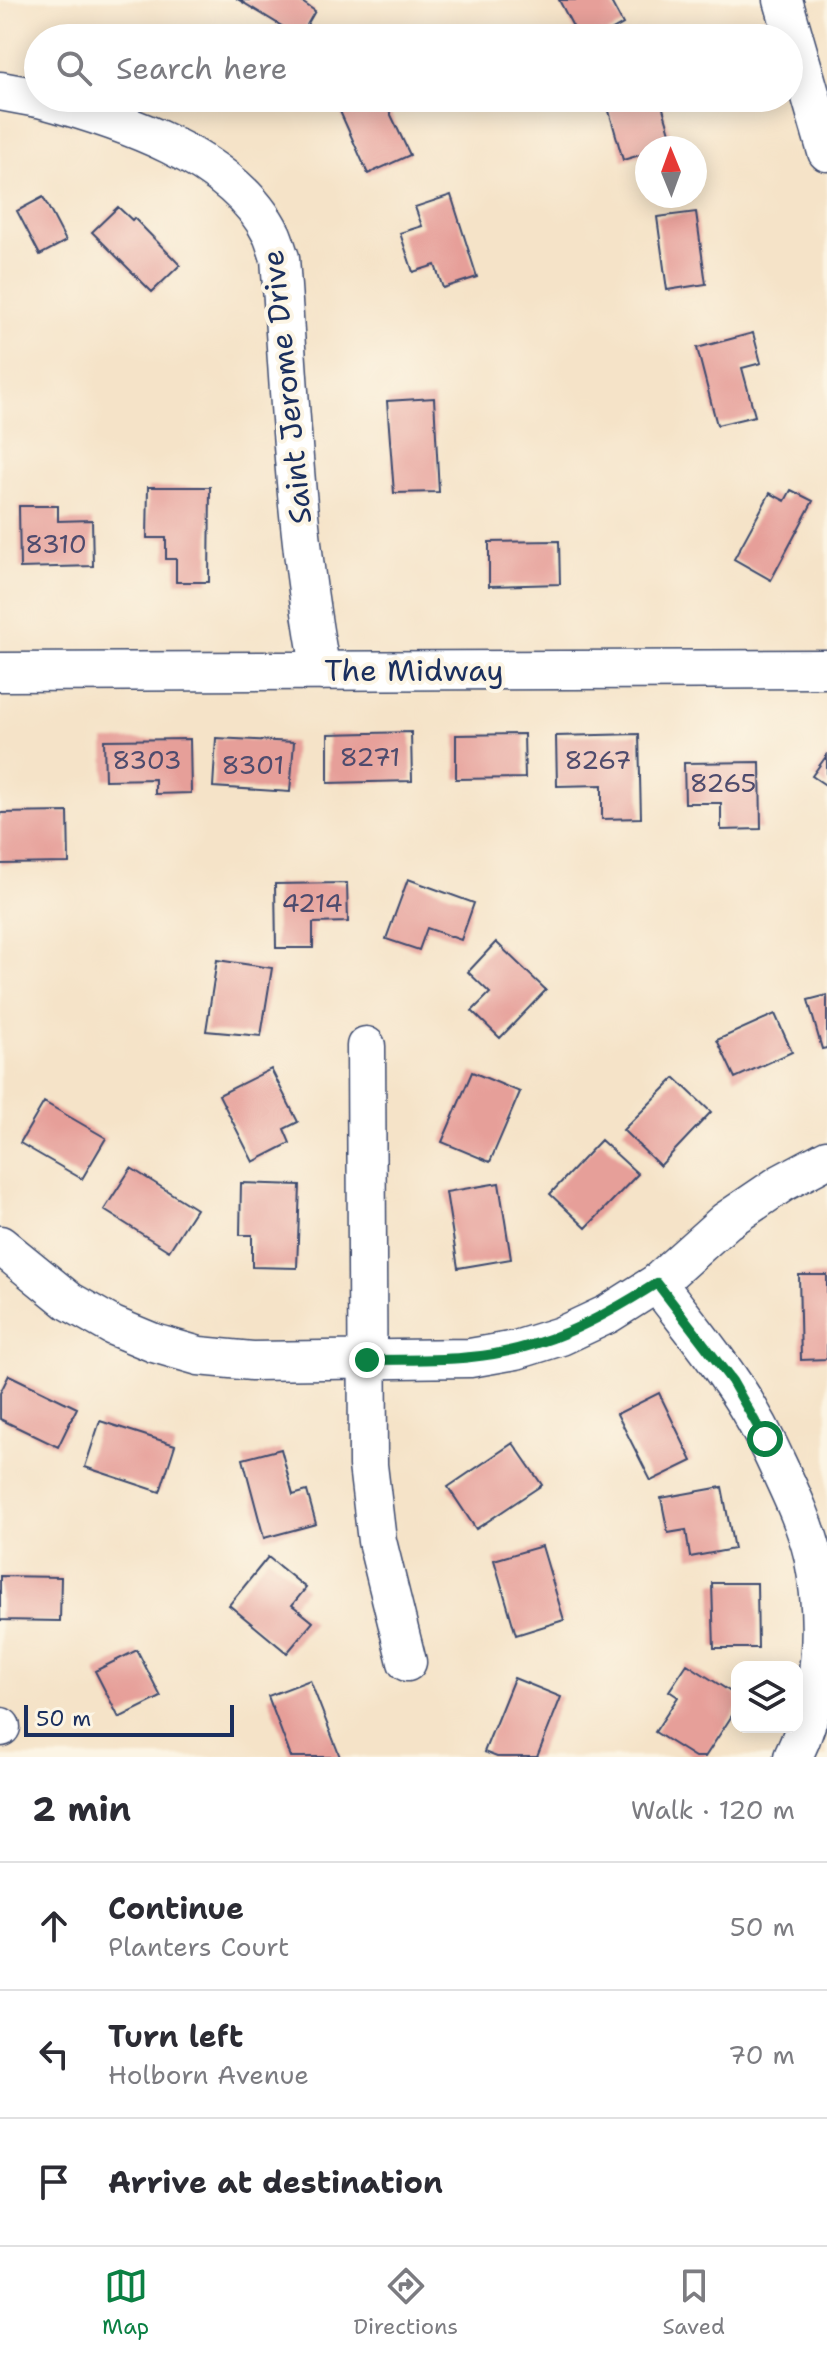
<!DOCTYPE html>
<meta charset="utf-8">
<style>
body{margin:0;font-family:"Shantell Sans",sans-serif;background:#f2f2f3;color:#2b2b33}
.controls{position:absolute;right:24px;bottom:24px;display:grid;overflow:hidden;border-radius:16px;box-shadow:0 4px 20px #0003}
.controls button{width:72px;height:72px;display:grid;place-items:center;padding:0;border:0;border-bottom:2px solid #e1e1e2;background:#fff;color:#2b2b33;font:40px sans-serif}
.compass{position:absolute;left:635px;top:136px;width:72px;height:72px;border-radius:50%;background:#fff;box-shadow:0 4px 20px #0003;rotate:359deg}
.scale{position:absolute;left:24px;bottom:20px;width:210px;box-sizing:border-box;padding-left:8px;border:4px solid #1b2f5e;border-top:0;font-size:22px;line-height:28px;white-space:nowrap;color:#1b2f5e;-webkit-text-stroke:6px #fcf5e5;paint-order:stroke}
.stop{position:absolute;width:24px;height:24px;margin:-18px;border:6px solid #0b8043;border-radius:50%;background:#fff}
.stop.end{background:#0b8043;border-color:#fff;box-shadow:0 2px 8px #0008}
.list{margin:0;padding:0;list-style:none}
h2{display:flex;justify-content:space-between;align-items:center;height:104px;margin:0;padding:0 32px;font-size:34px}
h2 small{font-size:26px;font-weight:400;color:#7c7c81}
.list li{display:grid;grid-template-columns:52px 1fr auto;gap:24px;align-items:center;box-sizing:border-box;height:128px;padding:0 32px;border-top:2px solid #e1e1e2}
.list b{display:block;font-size:30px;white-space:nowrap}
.list p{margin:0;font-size:26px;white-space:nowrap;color:#7c7c81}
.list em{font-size:26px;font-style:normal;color:#7c7c81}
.icon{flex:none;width:44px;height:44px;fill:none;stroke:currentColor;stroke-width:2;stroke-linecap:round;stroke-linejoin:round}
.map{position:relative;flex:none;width:827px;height:1757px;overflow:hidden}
.search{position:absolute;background:#fff;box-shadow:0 4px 20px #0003;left:24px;right:24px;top:24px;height:88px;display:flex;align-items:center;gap:20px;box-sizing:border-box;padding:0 28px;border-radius:44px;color:#7c7c81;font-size:30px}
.sheet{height:488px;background:#fff}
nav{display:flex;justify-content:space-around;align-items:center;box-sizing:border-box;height:112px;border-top:2px solid #e1e1e2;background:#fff;font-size:22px;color:#7c7c81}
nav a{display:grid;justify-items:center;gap:4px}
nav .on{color:#0b8043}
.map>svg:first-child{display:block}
.building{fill:#e69f99}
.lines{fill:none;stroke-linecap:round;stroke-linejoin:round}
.minor-casing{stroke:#3c4a6e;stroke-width:41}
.minor{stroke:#fff;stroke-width:38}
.route{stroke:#0b8043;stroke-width:10}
.labels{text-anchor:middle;stroke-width:8;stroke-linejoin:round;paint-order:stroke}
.number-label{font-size:26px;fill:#4e4b6d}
.street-label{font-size:30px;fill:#1b2f5e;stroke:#fcf5e5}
</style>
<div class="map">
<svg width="827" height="1757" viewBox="0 0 827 1757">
<rect width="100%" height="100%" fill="#fcf5e5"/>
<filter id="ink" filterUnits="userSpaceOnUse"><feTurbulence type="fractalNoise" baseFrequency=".0125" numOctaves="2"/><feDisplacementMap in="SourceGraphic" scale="16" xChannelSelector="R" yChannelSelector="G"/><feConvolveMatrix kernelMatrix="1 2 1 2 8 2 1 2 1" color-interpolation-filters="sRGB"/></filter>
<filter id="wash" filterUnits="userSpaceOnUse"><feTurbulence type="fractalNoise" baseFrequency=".006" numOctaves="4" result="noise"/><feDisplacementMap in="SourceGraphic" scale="32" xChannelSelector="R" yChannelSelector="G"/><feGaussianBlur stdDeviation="1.8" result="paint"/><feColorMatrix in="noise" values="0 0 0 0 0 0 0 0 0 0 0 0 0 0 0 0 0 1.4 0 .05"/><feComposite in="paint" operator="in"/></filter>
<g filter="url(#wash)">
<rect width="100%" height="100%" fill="#f5e3c8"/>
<g id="blocks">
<!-- building -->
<path class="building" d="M239,0H299L315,11L300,37Z
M559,0H610L623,24L598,38H579Z
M334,98H383L410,155L368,174Z
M628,98H660L674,146L647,148V153L623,160L607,104Z
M451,195L477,277L443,288L435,265L413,272L400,233L422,226L415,207Z
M43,197L66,241L40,255L17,211Z
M118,207L132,220L134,218L180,265L152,292L92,232Z
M696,212L706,284L667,290L657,217Z
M753,333L761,363L742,368L755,416L717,425L697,348Z
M434,398L439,492L394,493L387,401Z
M148,487H210L209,582H176V559H166V538H147Z
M791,490L813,501L771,580L734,559L770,493L785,501Z
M19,506H58V521L92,520L93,566L20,568Z
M559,541L560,584L489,586V542Z
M411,732L412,781L328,783V734Z
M524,734L525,778L456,779V735Z
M639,734L641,818L602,819V785L557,786L556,736Z
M216,738L294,742L290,792L213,787Z
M190,739L191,793L155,794V779L105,780L104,740Z
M827,755V786L812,776Z
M760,762L761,829L721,830V803H685L684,763Z
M68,812L69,863L0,864V813Z
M408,879L474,903L461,940L427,928L419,950L386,939Z
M347,883L348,922L313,923V948H276L275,884Z
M496,942L546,990L500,1038L472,1011L490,993L468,972Z
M217,960L272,968L261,1036L206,1031Z
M827,995V1048L822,1049L808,1000Z
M775,1014L792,1052L735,1078L717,1040Z
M271,1069L298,1122L284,1129L290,1143L253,1162L219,1095Z
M472,1072L520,1092L490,1162L442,1142Z
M675,1078L711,1112L660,1166L623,1130Z
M44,1102L106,1138L82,1179L20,1143Z
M601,1140L638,1174L586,1228L550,1194Z
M131,1168L196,1209L169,1251L104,1210Z
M241,1183L300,1185L297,1268L252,1267V1235H240Z
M499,1183L511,1259L458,1268L446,1192Z
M799,1275H827V1359L801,1360Z
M9,1375L77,1408L58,1447L0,1419V1393Z
M659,1393L692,1461L651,1481L617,1414Z
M100,1421L175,1445L160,1492L85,1467Z
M513,1443L542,1485L476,1529L448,1487Z
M281,1449L293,1495L307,1491L316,1524L264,1538L243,1459Z
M722,1487L734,1549L690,1557L686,1530L668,1533L661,1498Z
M542,1546L564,1620L516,1635L494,1560Z
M268,1557L306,1588L292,1605L313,1622L287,1653L229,1605Z
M0,1576L61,1577L60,1621L0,1620Z
M712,1583H757L758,1648H714Z
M137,1650L161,1697L119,1718L95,1671Z
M687,1664L737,1696V1708L705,1757H695L655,1732L678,1697L669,1691Z
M514,1678L561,1697L537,1757H497L484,1752Z
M310,1680L340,1757H291L268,1696Z"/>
</g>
</g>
<g filter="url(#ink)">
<use href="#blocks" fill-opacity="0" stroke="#3c4a6e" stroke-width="2"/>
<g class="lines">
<!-- minor casing -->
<g class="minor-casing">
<path id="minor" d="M783,0L827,152
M0,91L38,98
M39,98C116,119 234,156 272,235C275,242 277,250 280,258C290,396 295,535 321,671
M0,672L827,669
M366,1046L368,1465L377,1541L407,1662
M0,1245L69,1301L113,1326L154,1343L199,1356L252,1361L470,1358L516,1350L561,1336L608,1314L657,1283L726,1221L782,1183L827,1159
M657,1283C681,1315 707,1346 730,1380C750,1408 766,1439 780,1470C793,1498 806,1526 813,1555C827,1622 823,1695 793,1757
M0,1727H1"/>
</g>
<!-- minor -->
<use href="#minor" class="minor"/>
</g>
</g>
<g class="lines" filter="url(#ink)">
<!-- route -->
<path class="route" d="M367,1360C401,1359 437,1361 471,1357C543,1350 597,1321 657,1283L732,1381L765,1439"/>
</g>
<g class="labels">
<!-- number labels -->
<g class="number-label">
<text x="56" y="553">8310</text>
<text x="370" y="766">8271</text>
<text x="147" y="769">8303</text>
<text x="598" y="769">8267</text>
<text x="253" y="774">8301</text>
<text x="723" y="792">8265</text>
<text x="312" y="912">4214</text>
</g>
<!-- street labels -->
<g class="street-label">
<text transform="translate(287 387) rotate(-96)" y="10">Saint Jerome Drive</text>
<text x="414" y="681">The Midway</text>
</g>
</g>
</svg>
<div class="controls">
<button><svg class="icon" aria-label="layers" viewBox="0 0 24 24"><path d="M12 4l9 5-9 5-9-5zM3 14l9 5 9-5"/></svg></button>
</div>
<svg class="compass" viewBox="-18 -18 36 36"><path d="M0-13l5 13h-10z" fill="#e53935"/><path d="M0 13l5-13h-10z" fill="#7c7c81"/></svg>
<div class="scale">50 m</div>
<div class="stop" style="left:765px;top:1439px"></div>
<div class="stop end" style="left:367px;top:1360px"></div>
<div class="search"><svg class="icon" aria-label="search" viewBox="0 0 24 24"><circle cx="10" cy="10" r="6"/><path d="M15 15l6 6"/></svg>Search here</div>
</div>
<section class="sheet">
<h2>2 min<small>Walk · 120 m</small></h2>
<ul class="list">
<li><svg class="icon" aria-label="ahead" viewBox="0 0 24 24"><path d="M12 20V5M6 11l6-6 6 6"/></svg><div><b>Continue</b><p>Planters Court</p></div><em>50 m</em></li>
<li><svg class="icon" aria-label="left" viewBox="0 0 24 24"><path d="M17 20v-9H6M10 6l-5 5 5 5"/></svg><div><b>Turn left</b><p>Holborn Avenue</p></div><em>70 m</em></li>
<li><svg class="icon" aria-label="arrive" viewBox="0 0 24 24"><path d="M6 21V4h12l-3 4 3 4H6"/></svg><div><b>Arrive at destination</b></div></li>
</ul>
</section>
<nav>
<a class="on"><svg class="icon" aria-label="map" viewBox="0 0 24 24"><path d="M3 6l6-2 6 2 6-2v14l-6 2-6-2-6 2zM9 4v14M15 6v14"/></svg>Map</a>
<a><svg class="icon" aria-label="directions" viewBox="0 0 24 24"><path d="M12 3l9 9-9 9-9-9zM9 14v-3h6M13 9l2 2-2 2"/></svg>Directions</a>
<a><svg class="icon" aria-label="saved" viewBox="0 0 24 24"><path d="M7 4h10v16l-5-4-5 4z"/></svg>Saved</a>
</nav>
